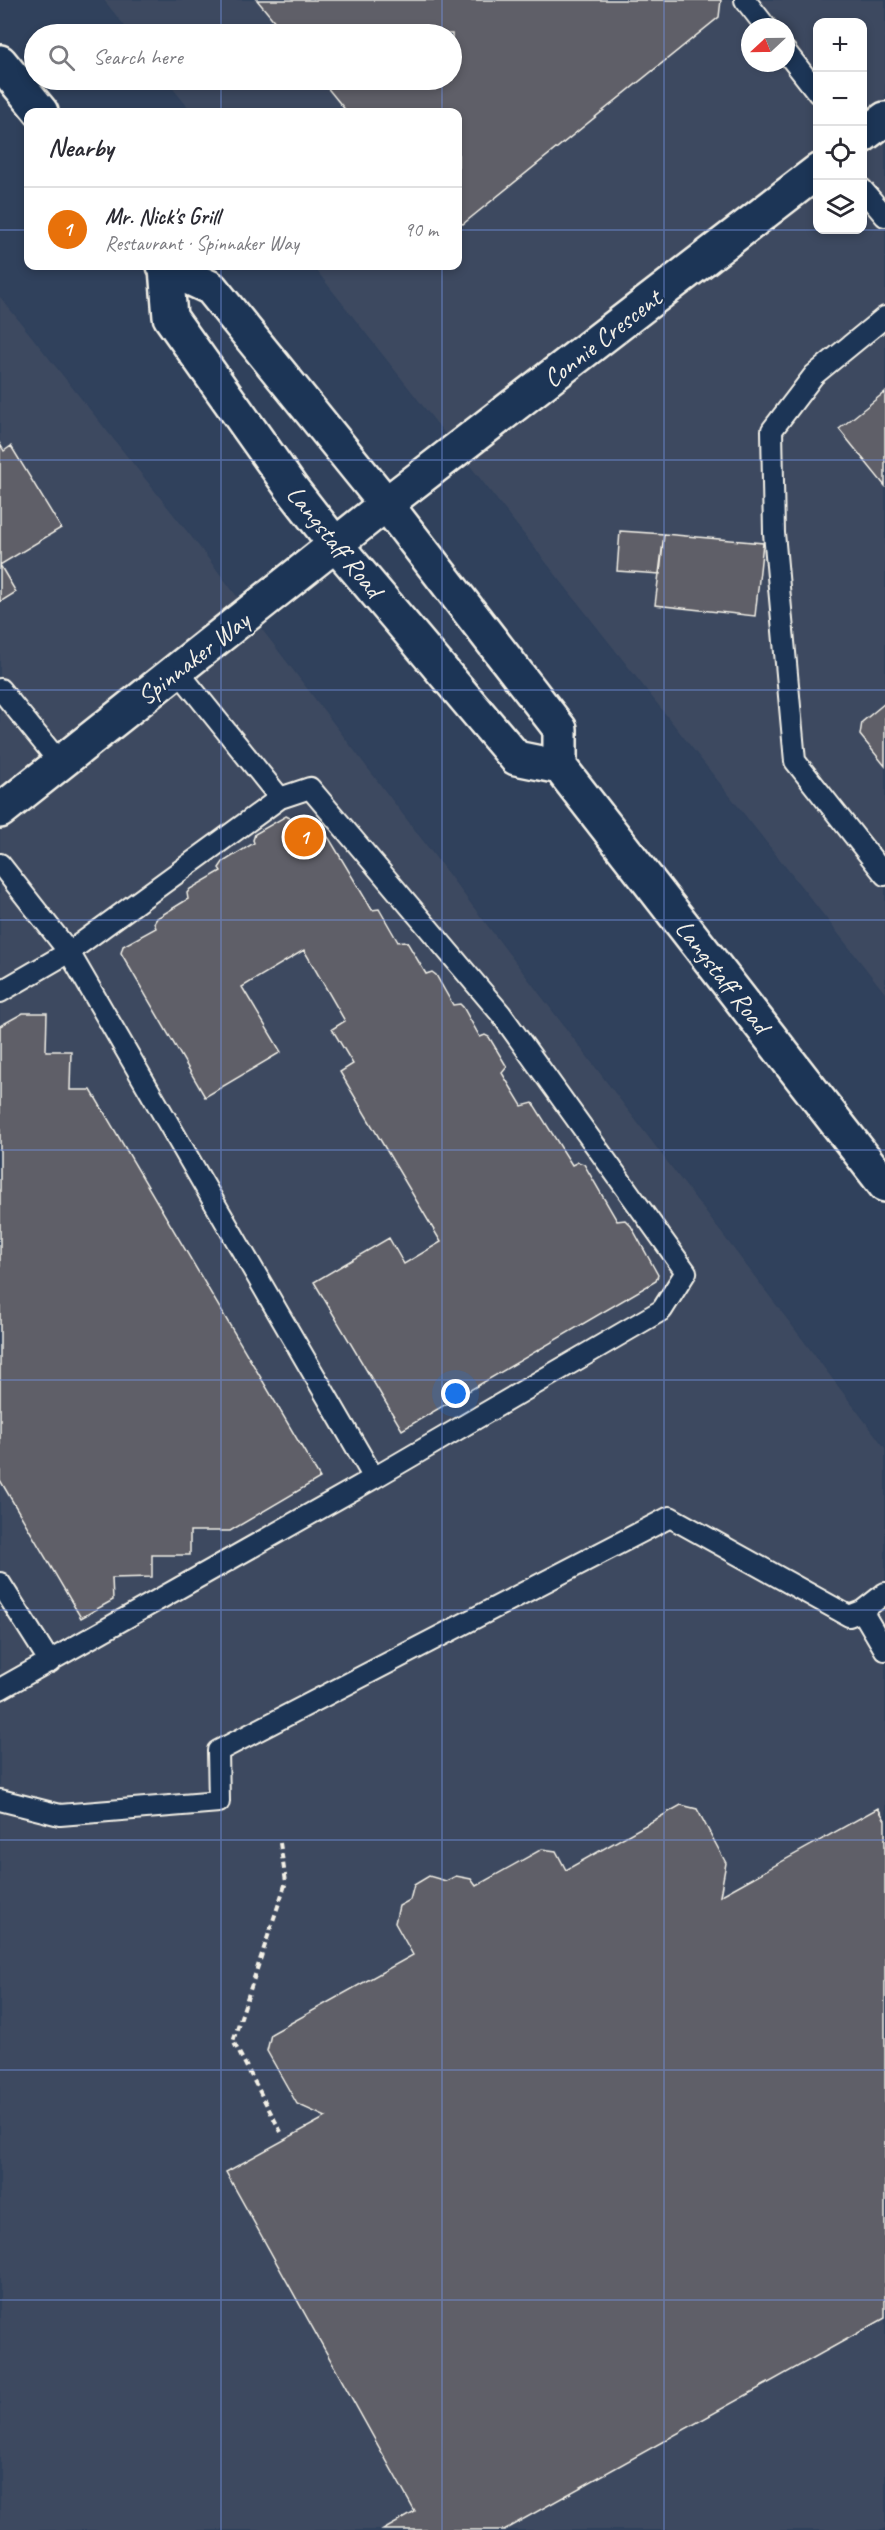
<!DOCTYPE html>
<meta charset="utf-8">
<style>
body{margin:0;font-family:Caveat,sans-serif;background:#f7f7f7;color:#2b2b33}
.controls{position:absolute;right:18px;top:18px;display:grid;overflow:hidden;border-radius:12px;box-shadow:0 3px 9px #0003}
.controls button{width:54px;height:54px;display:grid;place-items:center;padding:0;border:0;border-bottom:2px solid #e1e1e2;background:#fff;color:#2b2b33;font:30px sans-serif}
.compass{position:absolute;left:741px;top:18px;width:54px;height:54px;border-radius:50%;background:#fff;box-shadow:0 3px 9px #0003;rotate:248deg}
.you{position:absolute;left:456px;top:1394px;width:21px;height:21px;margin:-15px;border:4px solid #fff;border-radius:50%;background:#1a73e8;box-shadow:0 0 0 9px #1a73e833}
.badge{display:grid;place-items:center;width:39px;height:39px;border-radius:50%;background:#8a5d65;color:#fff;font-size:20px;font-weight:700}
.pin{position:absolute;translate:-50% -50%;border:3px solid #fff;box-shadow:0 2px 6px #0006}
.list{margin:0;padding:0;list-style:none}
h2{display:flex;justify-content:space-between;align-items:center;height:78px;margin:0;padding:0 24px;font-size:26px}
h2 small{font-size:20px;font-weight:400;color:#7c7c81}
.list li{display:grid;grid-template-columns:39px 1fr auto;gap:18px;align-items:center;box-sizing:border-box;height:84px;padding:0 24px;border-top:2px solid #e1e1e2}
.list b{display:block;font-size:22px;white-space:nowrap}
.list p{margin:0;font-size:20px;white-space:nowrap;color:#7c7c81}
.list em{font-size:20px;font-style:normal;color:#7c7c81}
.icon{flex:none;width:33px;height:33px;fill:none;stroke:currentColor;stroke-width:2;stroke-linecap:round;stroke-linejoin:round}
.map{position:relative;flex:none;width:885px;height:2530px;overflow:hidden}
.search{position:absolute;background:#fff;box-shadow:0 3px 9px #0003;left:24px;top:24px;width:438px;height:66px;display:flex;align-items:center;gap:15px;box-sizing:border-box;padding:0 21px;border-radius:33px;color:#7c7c81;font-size:22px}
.panel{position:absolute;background:#fff;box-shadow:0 3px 9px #0003;left:24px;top:108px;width:438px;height:162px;border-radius:12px}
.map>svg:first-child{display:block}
.built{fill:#3e4a60;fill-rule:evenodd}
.building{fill:#5e5e68;stroke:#f4f1e8;stroke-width:1.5}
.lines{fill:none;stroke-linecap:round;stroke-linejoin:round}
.lane-casing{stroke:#f4f1e8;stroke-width:24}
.street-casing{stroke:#f4f1e8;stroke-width:38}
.secondary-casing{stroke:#f4f1e8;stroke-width:38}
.path{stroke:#f4f1e8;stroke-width:4;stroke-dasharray:6 4.5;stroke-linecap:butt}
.lane{stroke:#1d3557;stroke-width:20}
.street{stroke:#1d3557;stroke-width:33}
.secondary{stroke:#1d3557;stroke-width:33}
.grid{fill:none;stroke:#738fde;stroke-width:1.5;stroke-opacity:0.55}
.labels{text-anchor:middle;stroke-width:4.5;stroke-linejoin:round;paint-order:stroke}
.street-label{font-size:26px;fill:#f4f1e8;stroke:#1d3557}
</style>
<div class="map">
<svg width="885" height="2530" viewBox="0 0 885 2530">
<rect width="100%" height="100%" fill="#30415c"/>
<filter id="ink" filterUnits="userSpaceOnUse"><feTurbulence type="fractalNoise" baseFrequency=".0167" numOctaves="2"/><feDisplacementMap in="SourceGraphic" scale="12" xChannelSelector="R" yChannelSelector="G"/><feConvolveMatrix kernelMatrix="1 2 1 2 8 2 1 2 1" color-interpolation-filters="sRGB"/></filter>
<g filter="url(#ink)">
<!-- built -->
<path class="built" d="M104,0H885V993L313,266H458V112H192L166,80H452V34H131ZM818,22H862V230H818ZM750,27H786V63H750Z
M0,297L197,544L885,1448V2528L881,2530H0Z"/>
<!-- building -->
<path class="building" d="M257,0H721L719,17L463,224L458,223V112H347L321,80H452V34H285Z
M885,392V486L839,429Z
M0,444L4,451L11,446L61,528L0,565Z
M620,531L664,534L660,574L617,571Z
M664,534L763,543L755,616L655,605Z
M0,565L16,592L0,602Z
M885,703V766L860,735L862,722Z
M286,816L329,838L372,910L379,909L398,942L404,941L407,942L426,974L432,972L436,975L453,1005L460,1004L463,1007L480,1037L485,1035L489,1037L507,1067L502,1073L522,1106L533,1103L572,1165L578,1162L584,1164L617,1221L625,1220L631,1226L658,1275L656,1281L402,1430L314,1282L389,1238L404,1264L441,1242L340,1072L353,1064L332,1029L345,1021L304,950L242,987L281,1052L205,1097L121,953L123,946L156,928L154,923L157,918L188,899L187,893L190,889L221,871L219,868L223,862L254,843L253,840L255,834Z
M23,1013H47L46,1051H71L70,1090H91L320,1478L230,1531H190V1555H152V1577L112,1578L113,1600L81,1618L0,1480V1026Z
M681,1805L697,1809L726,1863L720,1896L878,1808L885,1820V2318L504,2530H383L415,2512L226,2172L326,2117L297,2104L267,2051L271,2034L413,1955L395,1923L399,1906L410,1900L414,1885L429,1876L446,1881L456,1876L471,1879L476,1886L542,1849L556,1851L566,1870Z"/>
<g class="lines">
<!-- lane casing -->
<g class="lane-casing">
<path id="lane" d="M745,0L766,27
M786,52L818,93
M862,189L885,216
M885,317L814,375L772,430L774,533L795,761L885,875
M0,689L60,763
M280,798L310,788L501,1014L686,1272L662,1310L374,1478
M0,864L69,952L280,798L177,670
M0,992L69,952L374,1478L0,1689
M0,1583L50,1662
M862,1611L885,1650
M0,1800L60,1815L219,1802L218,1751L670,1517L849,1616L862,1611L885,1593"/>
</g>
<!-- street casing -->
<g class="street-casing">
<path id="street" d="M862,136L885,119
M0,811L386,504L818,171"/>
</g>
<!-- secondary casing -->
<g class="secondary-casing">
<path id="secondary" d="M0,62L41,112
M164,266L211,288L386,504L560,729V767L885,1185
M166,268L170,317L292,489L335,544L516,758L560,767"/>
</g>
<!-- path -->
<path class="path" d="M280,1843L286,1882L233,2041L281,2132"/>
<!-- lane -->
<use href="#lane" class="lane"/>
<!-- street -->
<use href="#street" class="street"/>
<!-- secondary -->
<use href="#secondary" class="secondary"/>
</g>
</g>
<!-- grid -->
<path class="grid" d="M221,0V34M442,0V34M664,0V2530M221,80V112M442,80V112M0,230H28M458,230H885M221,266V2530M442,266V2530M0,460H885M0,690H885M0,920H885M0,1150H885M0,1380H885M0,1610H885M0,1840H885M0,2070H885M0,2300H885"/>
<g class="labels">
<!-- street labels -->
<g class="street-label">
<text transform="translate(602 338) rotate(-38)" y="9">Connie Crescent</text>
<text transform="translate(335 541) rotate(51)" y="9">Langstaff Road</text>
<text transform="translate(193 658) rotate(-38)" y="9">Spinnaker Way</text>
<text transform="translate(723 976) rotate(52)" y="9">Langstaff Road</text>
</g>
</g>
</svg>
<div class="controls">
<button>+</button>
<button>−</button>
<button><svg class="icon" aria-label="locate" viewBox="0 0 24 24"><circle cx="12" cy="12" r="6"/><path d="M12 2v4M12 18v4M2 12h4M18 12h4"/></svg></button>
<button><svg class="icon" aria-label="layers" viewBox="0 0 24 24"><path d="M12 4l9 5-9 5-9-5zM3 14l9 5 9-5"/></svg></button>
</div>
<svg class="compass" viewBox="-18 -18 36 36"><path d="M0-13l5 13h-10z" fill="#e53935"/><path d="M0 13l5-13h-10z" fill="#7c7c81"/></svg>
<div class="you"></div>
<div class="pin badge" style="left:304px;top:837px;background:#e8710a">1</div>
<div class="search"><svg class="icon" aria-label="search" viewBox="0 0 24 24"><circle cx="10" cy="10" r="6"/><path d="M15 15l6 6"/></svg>Search here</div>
<section class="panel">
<h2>Nearby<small></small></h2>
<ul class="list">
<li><span class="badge" style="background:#e8710a">1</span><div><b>Mr. Nick's Grill</b><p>Restaurant · Spinnaker Way</p></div><em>90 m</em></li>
</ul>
</section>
</div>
